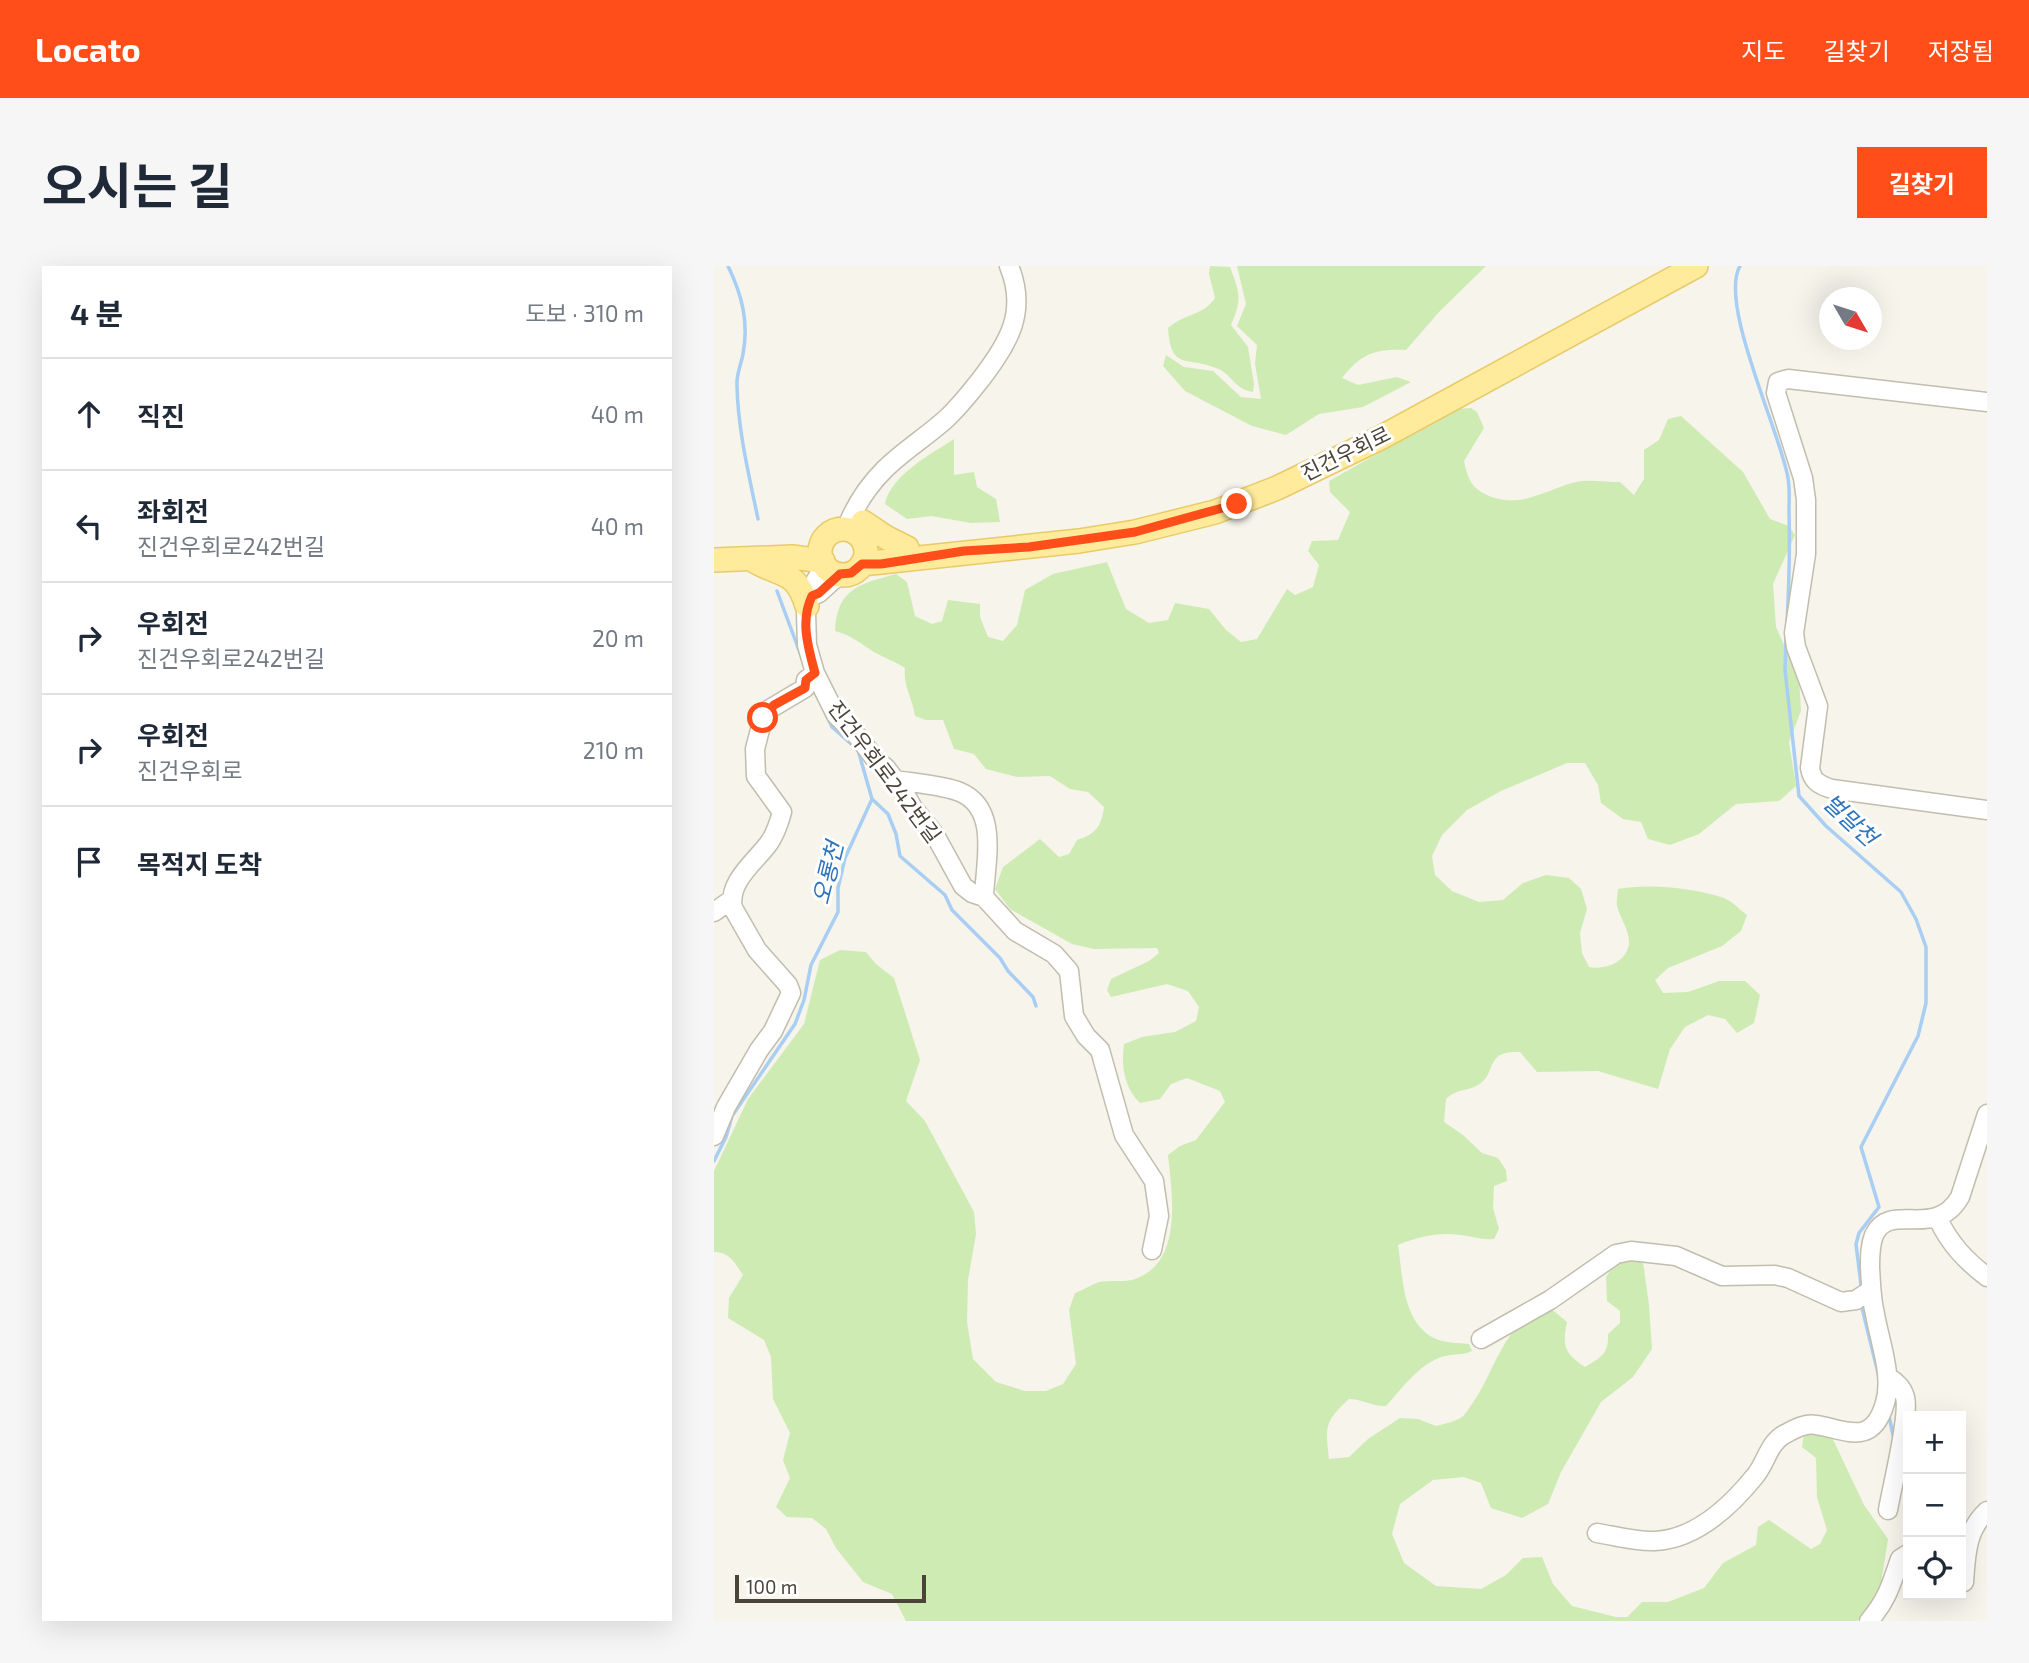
<!DOCTYPE html>
<html lang="ko">
<meta charset="utf-8">
<style>
body{margin:0;font-family:"Exo 2","Noto Sans KR",sans-serif;background:#f6f6f7;color:#1f2937}
.controls{position:absolute;right:21px;bottom:21px;display:grid;overflow:hidden;border-radius:0px;box-shadow:0 7px 28px #0002}
.controls button{width:63px;height:63px;display:grid;place-items:center;padding:0;border:0;border-bottom:2px solid #e0e1e3;background:#fff;color:#1f2937;font:35px sans-serif}
.compass{position:absolute;left:1105px;top:21px;width:63px;height:63px;border-radius:50%;background:#fff;box-shadow:0 7px 28px #0002;rotate:129deg}
.scale{position:absolute;left:21px;bottom:18px;width:191px;box-sizing:border-box;padding-left:7px;border:4px solid #4b4539;border-top:0;font-size:19px;line-height:24px;white-space:nowrap;color:#4b4539;-webkit-text-stroke:5px #fff;paint-order:stroke}
.stop{position:absolute;width:21px;height:21px;margin:-16px;border:5px solid #ff4e19;border-radius:50%;background:#fff}
.stop.end{background:#ff4e19;border-color:#fff;box-shadow:0 2px 7px #0008}
.list{margin:0;padding:0;list-style:none}
h2{display:flex;justify-content:space-between;align-items:center;height:91px;margin:0;padding:0 28px;font-size:30px}
h2 small{font-size:23px;font-weight:400;color:#747a83}
.list li{display:grid;grid-template-columns:46px 1fr auto;gap:21px;align-items:center;box-sizing:border-box;height:112px;padding:0 28px;border-top:2px solid #e0e1e3}
.list b{display:block;font-size:26px;white-space:nowrap}
.list p{margin:0;font-size:23px;white-space:nowrap;color:#747a83}
.list em{font-size:23px;font-style:normal;color:#747a83}
.icon{flex:none;width:38px;height:38px;fill:none;stroke:currentColor;stroke-width:2;stroke-linecap:round;stroke-linejoin:round}
.map{position:relative;flex:none;width:1273px;height:1355px;overflow:hidden;border-radius:0px}
header{display:flex;align-items:center;gap:42px;box-sizing:border-box;height:98px;padding:0 35px;background:#ff4e19;color:#fff}
header strong{font-size:33px}
nav{display:flex;gap:38px;margin-inline-start:auto;font-size:24px}
.intro{display:flex;align-items:center;justify-content:space-between;box-sizing:border-box;height:168px;padding:0 42px}
h1{margin:0;font-size:49px}
.button{padding:18px 32px;border-radius:0px;background:#ff4e19;color:#fff;font-size:24px;font-weight:700}
main{display:flex;gap:42px;padding:0 42px}
aside{flex:1;background:#fff;border-radius:0px;box-shadow:0 7px 28px #0002}
.map>svg:first-child{display:block}
.green{fill:#ceebb4}
.lines{fill:none;stroke-linecap:round;stroke-linejoin:round}
.stream{stroke:#a8cef3;stroke-width:3.5}
.minor-casing{stroke:#c2bdad;stroke-width:21}
.major-casing{stroke:#e8cb68;stroke-width:26}
.minor{stroke:#fff;stroke-width:18}
.major{stroke:#ffeb9b;stroke-width:23}
.route{stroke:#ff4e19;stroke-width:9}
.labels{text-anchor:middle;stroke-width:6;stroke-linejoin:round;paint-order:stroke}
.street-label{font-size:21px;fill:#4b4539;stroke:#fff}
.water-label{font-size:23px;font-style:italic;fill:#2d74bb;stroke:#fff}
</style>
<header>
<strong>Locato</strong>
<nav><a>지도</a><a>길찾기</a><a>저장됨</a></nav>
</header>
<div class="intro"><h1>오시는 길</h1><a class="button">길찾기</a></div>
<main>
<aside>
<h2>4 분<small>도보 · 310 m</small></h2>
<ul class="list">
<li><svg class="icon" aria-label="ahead" viewBox="0 0 24 24"><path d="M12 20V5M6 11l6-6 6 6"/></svg><div><b>직진</b></div><em>40 m</em></li>
<li><svg class="icon" aria-label="left" viewBox="0 0 24 24"><path d="M17 20v-9H6M10 6l-5 5 5 5"/></svg><div><b>좌회전</b><p>진건우회로242번길</p></div><em>40 m</em></li>
<li><svg class="icon" aria-label="right" viewBox="0 0 24 24"><path d="M7 20v-9h11M14 6l5 5-5 5"/></svg><div><b>우회전</b><p>진건우회로242번길</p></div><em>20 m</em></li>
<li><svg class="icon" aria-label="right" viewBox="0 0 24 24"><path d="M7 20v-9h11M14 6l5 5-5 5"/></svg><div><b>우회전</b><p>진건우회로</p></div><em>210 m</em></li>
<li><svg class="icon" aria-label="arrive" viewBox="0 0 24 24"><path d="M6 21V4h12l-3 4 3 4H6"/></svg><div><b>목적지 도착</b></div></li>
</ul>
</aside>
<div class="map">
<svg width="1273" height="1355" viewBox="0 0 1273 1355">
<rect width="100%" height="100%" fill="#f6f4eb"/>
<!-- green -->
<path class="green" d="M496,0L516,1C526,27 528,33 517,59L534,81L540,118L539,126C520,123 517,107 502,102C472,90 457,105 454,62C471,47 489,50 501,32L495,8Z
M523,0H772L725,46L692,84C661,83 648,87 628,112L644,119L683,111L697,116L649,141L605,148L572,169L538,160L471,125L449,100L452,89L470,101L499,105L527,131L547,133L541,98L543,79L523,60L532,38Z
M757,142L763,146L770,162L750,195C754,215 759,224 778,231C809,242 833,223 862,216C875,213 892,216 906,216L920,229L930,213V184L945,174L954,153L967,150L1029,206L1056,253L1075,260L1081,269L1059,318L1062,361L1085,412L1087,445L1075,476L1082,520L1065,535L1022,538L985,568L956,579L934,573L927,556L909,553L887,537L884,519L871,497H853L787,525L753,544L728,569L718,590L721,609L738,625L765,636L789,634L809,617L832,609L855,612L867,623L873,643L866,667L868,687L875,701C891,704 912,697 915,678C916,665 906,652 903,640C902,635 904,628 904,623C934,617 981,622 1010,632C1018,635 1026,644 1033,649L1027,665L1008,680L954,702L941,714L949,727L974,726L1005,715H1031L1046,729L1040,757L1023,767L1011,753L994,749L971,761L956,783L944,823L884,805L823,806L806,786C768,784 785,809 762,820C750,826 744,822 732,833L730,856L749,869L768,887L784,892L792,904L793,915L780,920L779,942L785,963L780,973C767,974 758,970 746,969C725,966 703,971 684,979C689,1011 688,1058 722,1073C731,1077 745,1077 755,1078L758,1085C748,1090 741,1087 731,1090C706,1096 688,1123 672,1140C659,1141 648,1133 635,1133C611,1155 611,1160 615,1193L635,1191L654,1173L686,1152L704,1153L722,1160C729,1158 741,1156 748,1151C752,1148 755,1142 758,1138C782,1106 792,1044 840,1045L853,1056C848,1080 850,1087 871,1101C887,1091 895,1088 894,1068L906,1057V1045L893,1035L892,1011L906,990L929,996L935,1039L938,1083L919,1111L887,1136L847,1206L834,1238L808,1252L777,1242L767,1217L750,1211L719,1214L686,1238L678,1268L690,1297L722,1320L767,1323L792,1309L809,1292L828,1291L839,1318L858,1340L902,1351H913L928,1336H954L990,1322L1009,1297L1042,1279L1044,1261L1055,1254L1097,1283L1106,1278L1113,1264L1103,1231L1102,1192L1088,1181L1090,1167H1116L1150,1239L1174,1273L1165,1329L1143,1355H192L178,1328L149,1316L122,1282L112,1263L98,1252L73,1251L62,1241L76,1212L69,1194L76,1167L59,1133L57,1091L50,1074L14,1052L15,1032L29,1009C21,997 16,986 0,986V905L34,833L90,758L106,694L126,684L152,686L162,698L180,712L206,794L192,835L211,855L260,946L262,968L254,1014L253,1056L259,1093L282,1116L311,1125H332L349,1118L362,1098L355,1044L361,1027C369,1024 377,1019 385,1016C396,1014 408,1016 418,1014C470,999 458,928 454,889L466,880L482,874L511,836L506,825L473,812L457,818L446,833L426,837C410,821 407,801 410,778L428,771L461,766L482,755L485,741L474,725L453,718L397,731L393,724L397,713L435,695L445,687L443,682L380,683L358,678L296,643L281,623L289,601L326,573L345,591L355,588L363,574C382,568 387,561 390,541L374,526L356,523L336,510L303,511L272,503L260,488L240,483L229,454H212L201,450C198,431 189,420 191,402C181,395 170,392 160,386C146,377 137,369 121,365C123,322 146,318 182,308L193,316L201,350L218,358L228,355L234,334L266,338V351L274,371L289,375L303,359L311,324L339,308L393,296L412,343L435,357L454,354L461,337L495,343L512,364L527,376L543,373L573,323L581,329L599,321L605,299L594,285L598,275L624,274L636,246L616,226L615,215L743,143Z
M240,173V209L260,206L263,221L282,233L286,256L257,257L217,250L193,253L171,238C176,210 217,188 240,173Z"/>
<g class="lines">
<!-- stream -->
<path class="stream" d="M14,0C28,29 35,56 29,88C27,99 22,109 23,120C24,165 35,209 44,253
M1026,0C1004,37 1067,168 1074,212C1076,223 1075,234 1075,245C1076,282 1075,320 1073,358
M63,325L89,395
M1072,372L1071,404L1085,530L1112,560L1187,626L1202,653L1212,681V737L1204,770L1147,881L1165,941L1145,967L1142,978L1147,1019
M158,533L174,548L182,568L186,590L231,629L238,644L286,692L294,705L319,731L322,740
M0,895L12,871L18,850L81,758L90,734L97,699L124,646V622L131,592L158,533L144,484L118,461L109,441
M1148,1042L1165,1111
M1174,1146L1180,1173"/>
<!-- minor casing -->
<g class="minor-casing">
<path id="minor" d="M1273,136L1074,113L1064,116L1062,127L1089,212L1092,234V288L1080,367L1082,381L1104,440L1096,502C1098,515 1105,519 1118,523L1273,544
M132,263C140,242 154,220 170,204C189,185 212,171 232,153C245,141 256,127 267,113C294,78 314,46 295,0
M111,299L99,319L92,346L93,379L101,407L122,449L146,473L161,493L172,502L189,524L199,542L221,569L249,620L258,627L270,631L301,665L340,688L355,705L360,750L372,770L386,784L410,869L440,915L445,950L438,984
M98,330L105,327L126,308
M181,514C200,517 229,519 246,526C286,543 271,597 270,631
M0,646L17,634
M0,870L12,841L45,784L59,765L77,727L74,719L43,684L19,642C13,616 42,595 55,577C62,567 65,557 68,546L42,510L41,483L49,452L54,444L91,422L92,414L101,407
M1224,953C1236,978 1251,994 1273,1011
M767,1073L836,1034L902,988L917,985L962,990L1008,1010L1061,1009L1074,1012L1127,1036L1142,1034L1157,1024
M1174,1111C1182,1116 1188,1121 1191,1131C1196,1150 1178,1220 1174,1244
M883,1267C902,1270 922,1276 941,1275C982,1273 1016,1241 1041,1210C1052,1197 1055,1176 1071,1168C1081,1163 1091,1157 1102,1159C1131,1163 1158,1182 1171,1137C1179,1109 1166,1077 1161,1048C1157,1032 1157,1017 1156,1001C1156,990 1156,979 1160,969C1177,934 1220,975 1246,931L1273,848
M1247,1315L1250,1316C1252,1290 1252,1264 1273,1245
M1155,1355C1173,1334 1177,1319 1186,1293L1194,1288"/>
</g>
<!-- major casing -->
<g class="major-casing">
<path id="major" d="M149,256L173,272L193,282
M106 286a23 23 0 1 1 46 0a23 23 0 1 1-46 0Z
M0,294L78,291L109,295
M42,296C69,311 82,304 93,340
M148,298L365,275L421,266L501,246L563,222L668,171L982,0"/>
</g>
<!-- minor -->
<use href="#minor" class="minor"/>
<!-- major -->
<use href="#major" class="major"/>
</g>
<g class="lines">
<!-- route -->
<path class="route" d="M49,452L60,439L91,422L92,414L101,407C94,381 86,355 98,330L105,327L126,308L137,307L148,298H167L250,285L315,281L421,266L523,238"/>
</g>
<g class="labels">
<!-- street labels -->
<g class="street-label">
<text transform="translate(632 188) rotate(-26)" y="7">진건우회로</text>
<text transform="translate(170 506) rotate(53)" y="7">진건우회로242번길</text>
</g>
<!-- water labels -->
<g class="water-label">
<text transform="translate(1136 554) rotate(43)" y="8">벌말천</text>
<text transform="translate(114 607) rotate(-76)" y="8">오룡천</text>
</g>
</g>
</svg>
<div class="controls">
<button>+</button>
<button>−</button>
<button><svg class="icon" aria-label="locate" viewBox="0 0 24 24"><circle cx="12" cy="12" r="6"/><path d="M12 2v4M12 18v4M2 12h4M18 12h4"/></svg></button>
</div>
<svg class="compass" viewBox="-18 -18 36 36"><path d="M0-13l5 13h-10z" fill="#e53935"/><path d="M0 13l5-13h-10z" fill="#747a83"/></svg>
<div class="scale">100 m</div>
<div class="stop" style="left:49px;top:452px"></div>
<div class="stop end" style="left:523px;top:238px"></div>
</div>
</main>
